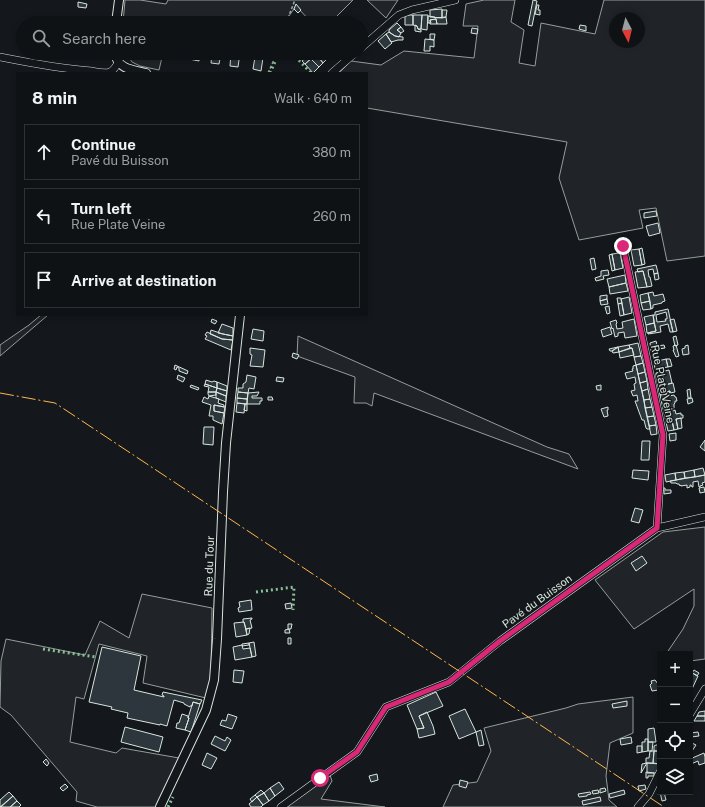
<!DOCTYPE html>
<meta charset="utf-8">
<style>
body{margin:0;font-family:"Public Sans",sans-serif;background:#1d2022;color:#f1f3f6}
.controls{position:absolute;right:12px;bottom:12px;display:grid;overflow:hidden;border-radius:0px;box-shadow:0 2px 6px #0003}
.controls button{width:36px;height:36px;display:grid;place-items:center;padding:0;border:0;border-bottom:1px solid #2f3234;background:#0f1215;color:#f1f3f6;font:20px sans-serif}
.compass{position:absolute;left:609px;top:12px;width:36px;height:36px;border-radius:50%;background:#0f1215;box-shadow:0 2px 6px #0003;rotate:173deg}
.stop{position:absolute;width:12px;height:12px;margin:-9px;border:3px solid #db2777;border-radius:50%;background:#fff}
.stop.end{background:#db2777;border-color:#fff;box-shadow:0 1px 4px #0008}
.list{margin:0;padding:0;list-style:none}
h2{display:flex;justify-content:space-between;align-items:center;height:52px;margin:0;padding:0 16px;font-size:17px}
h2 small{font-size:13px;font-weight:400;color:#9b9ea0}
.list li{display:grid;grid-template-columns:26px 1fr auto;gap:12px;align-items:center;box-sizing:border-box;height:56px;margin:0 8px 8px;padding:0 8px;border:1px solid #2f3234;border-radius:0px}
.list b{display:block;font-size:15px;white-space:nowrap}
.list p{margin:0;font-size:13px;white-space:nowrap;color:#9b9ea0}
.list em{font-size:13px;font-style:normal;color:#9b9ea0}
.icon{flex:none;width:22px;height:22px;fill:none;stroke:currentColor;stroke-width:2;stroke-linecap:round;stroke-linejoin:round}
.map{position:relative;flex:none;width:705px;height:807px;overflow:hidden}
.search{position:absolute;background:#0f1215;box-shadow:0 2px 6px #0003;left:16px;top:16px;width:352px;height:44px;display:flex;align-items:center;gap:10px;box-sizing:border-box;padding:0 14px;border-radius:22px;color:#9b9ea0;font-size:15px}
.panel{position:absolute;background:#0f1215;box-shadow:0 2px 6px #0003;left:16px;top:72px;width:352px;height:244px;border-radius:0px}
.map>svg:first-child{display:block}
.green{fill:#202428;stroke:#939e99;fill-rule:evenodd}
.building{fill:#2c363c;stroke:#d8e6dc;fill-rule:evenodd}
.lines{fill:none;stroke-linecap:round;stroke-linejoin:round}
.minor-casing{stroke:#d8e6dc;stroke-width:8}
.tertiary-casing{stroke:#d8e6dc;stroke-width:10}
.path{stroke:#9da8a2;stroke-width:1.5;stroke-dasharray:3 2;stroke-linecap:butt}
.minor{stroke:#14181c;stroke-width:7}
.tertiary{stroke:#14181c;stroke-width:8}
.hedge{stroke:#8ac095;stroke-width:3;stroke-dasharray:2 3;stroke-linecap:butt}
.power{stroke:#ffb74d;stroke-width:1;stroke-dasharray:14 3 2 3;stroke-linecap:butt}
.route{stroke:#db2777;stroke-width:5}
.labels{text-anchor:middle;stroke-width:3;stroke-linejoin:round;paint-order:stroke}
.street-label{font-size:11px;fill:#d8e6dc;stroke:#14181c}
</style>
<div class="map">
<svg width="705" height="807" viewBox="0 0 705 807">
<rect width="100%" height="100%" fill="#14181c"/>
<!-- green -->
<path class="green" d="M125,0H140L166,4L168,0H353L330,23H312L296,6L284,23H211L181,18L175,23H123Z
M367,0H398L386,18Z
M484,0H515L511,22L524,30L519,63L535,66L541,23L595,34L604,0H705V256L667,261L656,208L639,210L643,228L579,240L559,178L567,142L367,108V73H339L351,61L381,65L404,51L474,58L478,26H463L466,4ZM615,18H639V42H615Z
M126,53H163L159,70L140,66L132,62Z
M41,315H48L0,356V345L29,325Z
M298,336L547,447L569,454L578,469L374,393L372,406L366,403H354L355,377L297,356Z
M705,527V659L690,661V654H666L683,629L694,606V589L634,629L595,580L663,532Z
M142,594L212,608L211,677L206,698L143,683L147,656L99,644L84,699L76,697L70,742L116,753L122,748L179,758L156,807H97L76,801L77,792L11,715L0,707L1,661L6,639L85,655L100,621L129,638Z
M633,697V733L610,743L606,776L609,800L617,807H443L453,785L477,782L491,751L484,728L566,708L578,704Z
M330,775L332,781L321,799L385,807H286Z"/>
<!-- building -->
<path class="building" d="M533,0L537,1L532,26L528,25Z
M78,2L87,4L86,8L78,7Z
M296,4L301,10L298,13L294,9Z
M537,5H539L538,10H540V15L535,14Z
M442,9V18L430,17V10Z
M442,10H447L446,17L442,18Z
M409,15H413V25H405V16Z
M413,15H422L421,29H418L417,26L413,25Z
M422,15H428L427,30L421,29Z
M428,16L435,17V18L446,17L447,24H437L436,19L430,20L431,23H428Z
M89,17L100,18L99,23H89Z
M136,17L146,18L145,23H135Z
M436,19L437,24H430V20Z
M397,23L401,27L397,30L401,33L399,37L395,36L389,32V30Z
M415,25L417,26L418,29L421,30V32L415,31Z
M580,25L586,26V31L579,29Z
M401,27L404,31L401,33L397,30Z
M472,28L478,29L477,34L471,33Z
M389,32L395,36L403,37V40H398L391,42L386,34Z
M386,34L392,43L385,49L378,41Z
M430,34H435L434,40L430,39Z
M425,39L434,40V47L430,46V51H424Z
M170,53H180L179,57L170,55Z
M190,53H200L199,61L189,59Z
M212,53H221L219,64L211,63Z
M231,53H240L238,67L230,66Z
M294,53H298L301,57L299,58Z
M312,53H314L315,55L305,64L302,61Z
M317,53H324L328,58L323,63L316,54Z
M324,53H331L332,54L328,58Z
M316,54L323,63L319,67L311,59Z
M255,57L263,58L261,71L253,69Z
M311,59L319,67L313,73L305,64Z
M656,211L657,216L644,218V213Z
M658,223L660,233L649,236L646,226Z
M642,248L645,264L642,265L639,249Z
M639,249L642,265L634,266L631,250Z
M620,253L623,268L615,270L612,254Z
M612,254L615,270L612,271L609,255Z
M594,258L596,269L592,270L590,259Z
M656,265L658,273L654,274L653,269L648,270L649,277H650L652,286L647,287L643,271L638,272L637,269Z
M608,270L609,275L603,276L604,279L596,281L595,278L601,276V271Z
M643,271L647,287L638,288L635,272Z
M658,273L659,279L655,280L654,274Z
M625,275L626,283L609,287L607,279Z
M626,283L628,291L610,294L609,287Z
M653,292L654,296L663,294L665,301L662,302V303L653,305V308L651,309L648,293Z
M648,293L650,301L641,303L640,295Z
M607,295V299L600,301V296Z
M629,297L632,313L624,315L621,299Z
M617,298H621L622,303L618,304Z
M607,299L608,304L601,305L600,301Z
M650,301L651,309L643,310L641,303Z
M622,303L624,315L620,316L618,304Z
M609,306L610,313L607,314L605,307Z
M668,309L673,332H670L668,324L660,326L661,332L648,334V333L656,331L653,315H655V312ZM666,312L667,317V319H665L666,321L657,322L656,315Z
M653,315L654,323L646,325L644,317Z
M212,319L217,321L215,324L211,322Z
M634,319L637,336L625,338L624,332L618,333V336L615,337L613,328L612,329L610,322L616,320L617,323L616,324L617,329L623,328L622,322Z
M674,319L677,331L673,332L670,320Z
M654,323L656,331L647,333L646,325Z
M222,324L233,328V336L218,333Z
M610,327L612,334L603,337L601,330Z
M253,329L264,331L263,341L251,339Z
M211,330L223,334L233,336V340L222,339L210,334Z
M207,332L222,339L233,340L231,350L205,339L207,336L205,335Z
M676,336L678,345L675,346L673,337Z
M656,341L658,349L651,351L650,343Z
M638,343L641,356L634,357L632,348H630L629,345Z
M629,345L630,348L619,352L618,347Z
M664,345L665,348L658,349L657,346Z
M676,345L679,356L676,357L673,350H674L673,346Z
M688,345L689,354L683,355L682,349L685,348V346Z
M618,347L612,351H610L609,349Z
M618,347L619,352L613,353L612,351Z
M250,348L265,350L263,367L250,366L252,355L250,354Z
M632,348L634,355L620,358L619,352Z
M293,353L299,355L297,359L292,357Z
M641,356L643,363L636,365L634,357Z
M666,359H670L672,366L668,367Z
M666,359L668,367L655,369L654,362Z
M643,363L645,372L638,374L636,365Z
M175,365L188,371L187,374L179,371V368L177,367L176,370L174,369Z
M636,365L650,429H647L646,428L644,420H642L635,401H638L637,395L633,396L631,391L635,390L634,384L636,383L635,377L627,379L625,373L633,371L632,369H633V366Z
M669,370L672,383L665,385L663,375L656,377V373Z
M645,372L647,381L640,383L638,374Z
M178,375L185,378L183,382L177,379Z
M247,375L256,377L254,389L249,388L248,393L238,392V388H243V384L246,382Z
M663,375L665,385L658,386L656,377Z
M277,377L284,378L283,382L276,381Z
M206,380L212,382L214,381L217,382V388L205,384Z
M647,381L648,389L642,391L640,383Z
M217,382L227,386V391L217,388Z
M673,383L675,392L670,393V391L666,392L665,385Z
M205,384L217,388L216,392H208L209,387L204,386Z
M191,385L199,388L198,390L190,387Z
M601,385V390H597L596,386Z
M665,385L666,394L660,395L658,386Z
M217,388L227,391L226,396L216,392Z
M648,389L650,399L644,400L642,391Z
M690,389L691,398H688L687,390Z
M670,391L669,396L674,395L675,397H676L677,401H675V403L674,404V408L673,409V411L675,410L676,414L681,413V415H683V418L676,419L678,429L674,430L666,392Z
M208,392H216V395L209,396L208,394Z
M216,392L226,396V402L216,398Z
M238,392L248,393L247,399L237,398Z
M259,392L257,396H252V398H262V401H260V404H247L248,393Z
M666,394L668,403L662,404L660,395Z
M209,396L219,399L218,403L224,405V407L214,405V411L224,413L222,424L213,420V416H209L211,405L202,402L204,397L208,399Z
M268,397H272L273,400H268Z
M237,398L247,399V404L237,403Z
M692,398L693,402L688,404L687,399Z
M650,399L652,407L645,408L644,400Z
M237,403L245,404L244,413L236,412Z
M668,403L670,412L664,413L662,404Z
M245,404H247V411L244,410Z
M214,405L225,407L224,413L214,411Z
M608,407V410H607L608,416L604,417L601,409Z
M652,407L654,416L647,417L645,408Z
M670,412L672,421L666,422L664,413Z
M654,416L656,425L649,426L647,417Z
M681,418L682,428L678,429L676,419Z
M672,421L674,430L668,431L666,422Z
M656,425L657,434L651,435L649,426Z
M204,427H214L213,445L203,444Z
M676,433V440L670,441L669,434Z
M705,440V451L700,447Z
M642,441H650L649,460H641Z
M703,468L705,475L695,477L694,470Z
M633,470L649,471L648,480L632,478Z
M694,470L695,477L685,478L684,472Z
M684,472L685,478L676,480L675,473Z
M675,473L676,480L666,482L665,475Z
M705,475V482L702,483L703,485L700,486V487H699L698,481L693,482V487H692L691,485H690V487L687,488V485L681,486V485L680,486L679,484H677L676,483H671L670,481Z
M704,487L705,492L700,493L699,488Z
M662,488H665V490H671V493L664,494V490H662Z
M635,508L643,510L639,523L631,521Z
M642,556L647,563L636,571L631,563Z
M251,600L252,610L239,612L238,608L240,607L239,602Z
M291,603L292,608L286,609L285,604Z
M252,618V619L250,620L252,628L246,629L244,622H243V619Z
M244,622L247,635L236,637L234,623Z
M288,624H292L291,629H288Z
M250,628L249,634L247,635L246,629Z
M289,629L290,633H285V630Z
M288,638H291V644H288Z
M254,642L256,656L252,657L249,643Z
M249,643V645L242,646V644Z
M242,645L243,649L250,648L252,657L235,660L233,647Z
M102,647L141,656L134,690L164,697V696L162,695L163,692L202,700L200,704L193,702L192,706H190V707L184,704V703L174,700L167,726L160,724V725L127,718L128,713L111,709L112,707L89,702Z
M234,670L244,671L242,683L233,682Z
M694,670L699,673L697,676L692,673Z
M691,672L698,676L692,689L690,687Z
M655,680L658,684V690L652,691L650,685L652,683L651,681Z
M436,692L443,706L419,716L424,728L417,729L407,705Z
M627,701V706L613,708L612,704Z
M193,702L200,704L191,732L185,730L189,718H188Z
M465,709L476,732L459,739L449,716Z
M705,711V716H697L699,712Z
M427,712L433,726L435,734L419,738L417,729L424,728L419,716Z
M182,714L188,716V718H189L185,730L176,728L177,723H179Z
M228,714L237,717L232,729L220,725L222,720L226,721Z
M697,716H705V721H694Z
M125,727L163,737L159,752L121,742Z
M654,728L656,742H648V729Z
M481,730L484,745L479,746L476,732Z
M698,732L699,736L691,737L690,739V733Z
M215,736L225,741L227,737L231,740L225,751L211,744Z
M631,737L632,743L621,745L620,739Z
M645,739H648V751L642,752V742H645Z
M648,742H653L652,751H648Z
M690,742L696,745L690,754Z
M656,745H660V751H654V746Z
M637,746H642V752L637,753Z
M650,751H654L653,763H646V758H649Z
M654,751H660V764L653,763Z
M207,753L217,758L211,769L202,765Z
M704,753L705,757V763L699,765L698,761L691,764L690,759Z
M46,759L49,763L47,766L43,762Z
M647,763L641,773L642,764Z
M647,763L660,764V766L656,773H647Z
M646,772L654,773V776H648V778H646Z
M377,774L378,780L371,782L369,776Z
M460,780L468,782L466,788L459,786Z
M279,782L284,789L275,796L270,788Z
M65,784L68,787L63,791L60,788Z
M645,785L646,789L639,791L638,786Z
M270,788L275,796L269,801L264,793Z
M605,788L606,791L600,793V789Z
M261,790L264,793L257,797L255,795Z
M598,790L599,793L593,794L592,791Z
M624,790L625,794L610,798L609,794Z
M9,792L13,796L0,807V800Z
M590,792L591,794L587,795V796L579,797L578,794Z
M660,792H664L666,800L662,801Z
M264,793L269,801L263,805L257,797Z
M255,795L257,797L252,802L250,799Z
M13,796L17,801L10,807H1Z
M257,797L263,805L261,807H251L249,804Z
M600,797L601,801L583,805L582,801Z
M17,801L21,805L19,807H10Z"/>
<g class="lines">
<!-- minor casing -->
<g class="minor-casing">
<path id="minor" d="M361,48L399,15L412,10L455,0
M0,57C30,63 61,69 92,71C97,72 105,74 110,72C114,70 116,66 118,63
M332,73L355,53
M623,246L663,435L657,528
M690,714L705,689
M281,807L332,770L357,752L386,707L449,682L500,641L657,528L705,517
M638,807L649,794L660,772"/>
</g>
<!-- tertiary casing -->
<g class="tertiary-casing">
<path id="tertiary" d="M116,23L119,0
M115,53C117,69 133,70 146,73
M160,807L206,710L214,680L217,639L223,492L226,443L240,315"/>
</g>
<!-- path -->
<path class="path" d="M286,23L295,0
M268,73L277,53"/>
<!-- minor -->
<use href="#minor" class="minor"/>
<!-- tertiary -->
<use href="#tertiary" class="tertiary"/>
<!-- hedge -->
<path class="hedge" d="M292,53L311,73
M270,73L279,53
M256,592L294,587L293,610
M43,649L96,657
M168,807L173,797"/>
<!-- power -->
<path class="power" d="M0,393L55,403L664,807"/>
</g>
<g class="lines">
<!-- route -->
<path class="route" d="M320,778L357,752L386,707L449,682L500,641L657,528L663,435L623,246"/>
</g>
<g class="labels">
<!-- street labels -->
<g class="street-label">
<text transform="translate(663 384) rotate(78)" y="4">Rue Plate Veine</text>
<text transform="translate(209 566) rotate(-88)" y="4">Rue du Tour</text>
<text transform="translate(537 601) rotate(-36)" y="4">Pavé du Buisson</text>
</g>
</g>
</svg>
<div class="controls">
<button>+</button>
<button>−</button>
<button><svg class="icon" aria-label="locate" viewBox="0 0 24 24"><circle cx="12" cy="12" r="6"/><path d="M12 2v4M12 18v4M2 12h4M18 12h4"/></svg></button>
<button><svg class="icon" aria-label="layers" viewBox="0 0 24 24"><path d="M12 4l9 5-9 5-9-5zM3 14l9 5 9-5"/></svg></button>
</div>
<svg class="compass" viewBox="-18 -18 36 36"><path d="M0-13l5 13h-10z" fill="#e53935"/><path d="M0 13l5-13h-10z" fill="#9b9ea0"/></svg>
<div class="stop" style="left:320px;top:778px"></div>
<div class="stop end" style="left:623px;top:246px"></div>
<div class="search"><svg class="icon" aria-label="search" viewBox="0 0 24 24"><circle cx="10" cy="10" r="6"/><path d="M15 15l6 6"/></svg>Search here</div>
<section class="panel">
<h2>8 min<small>Walk · 640 m</small></h2>
<ul class="list">
<li><svg class="icon" aria-label="ahead" viewBox="0 0 24 24"><path d="M12 20V5M6 11l6-6 6 6"/></svg><div><b>Continue</b><p>Pavé du Buisson</p></div><em>380 m</em></li>
<li><svg class="icon" aria-label="left" viewBox="0 0 24 24"><path d="M17 20v-9H6M10 6l-5 5 5 5"/></svg><div><b>Turn left</b><p>Rue Plate Veine</p></div><em>260 m</em></li>
<li><svg class="icon" aria-label="arrive" viewBox="0 0 24 24"><path d="M6 21V4h12l-3 4 3 4H6"/></svg><div><b>Arrive at destination</b></div></li>
</ul>
</section>
</div>
